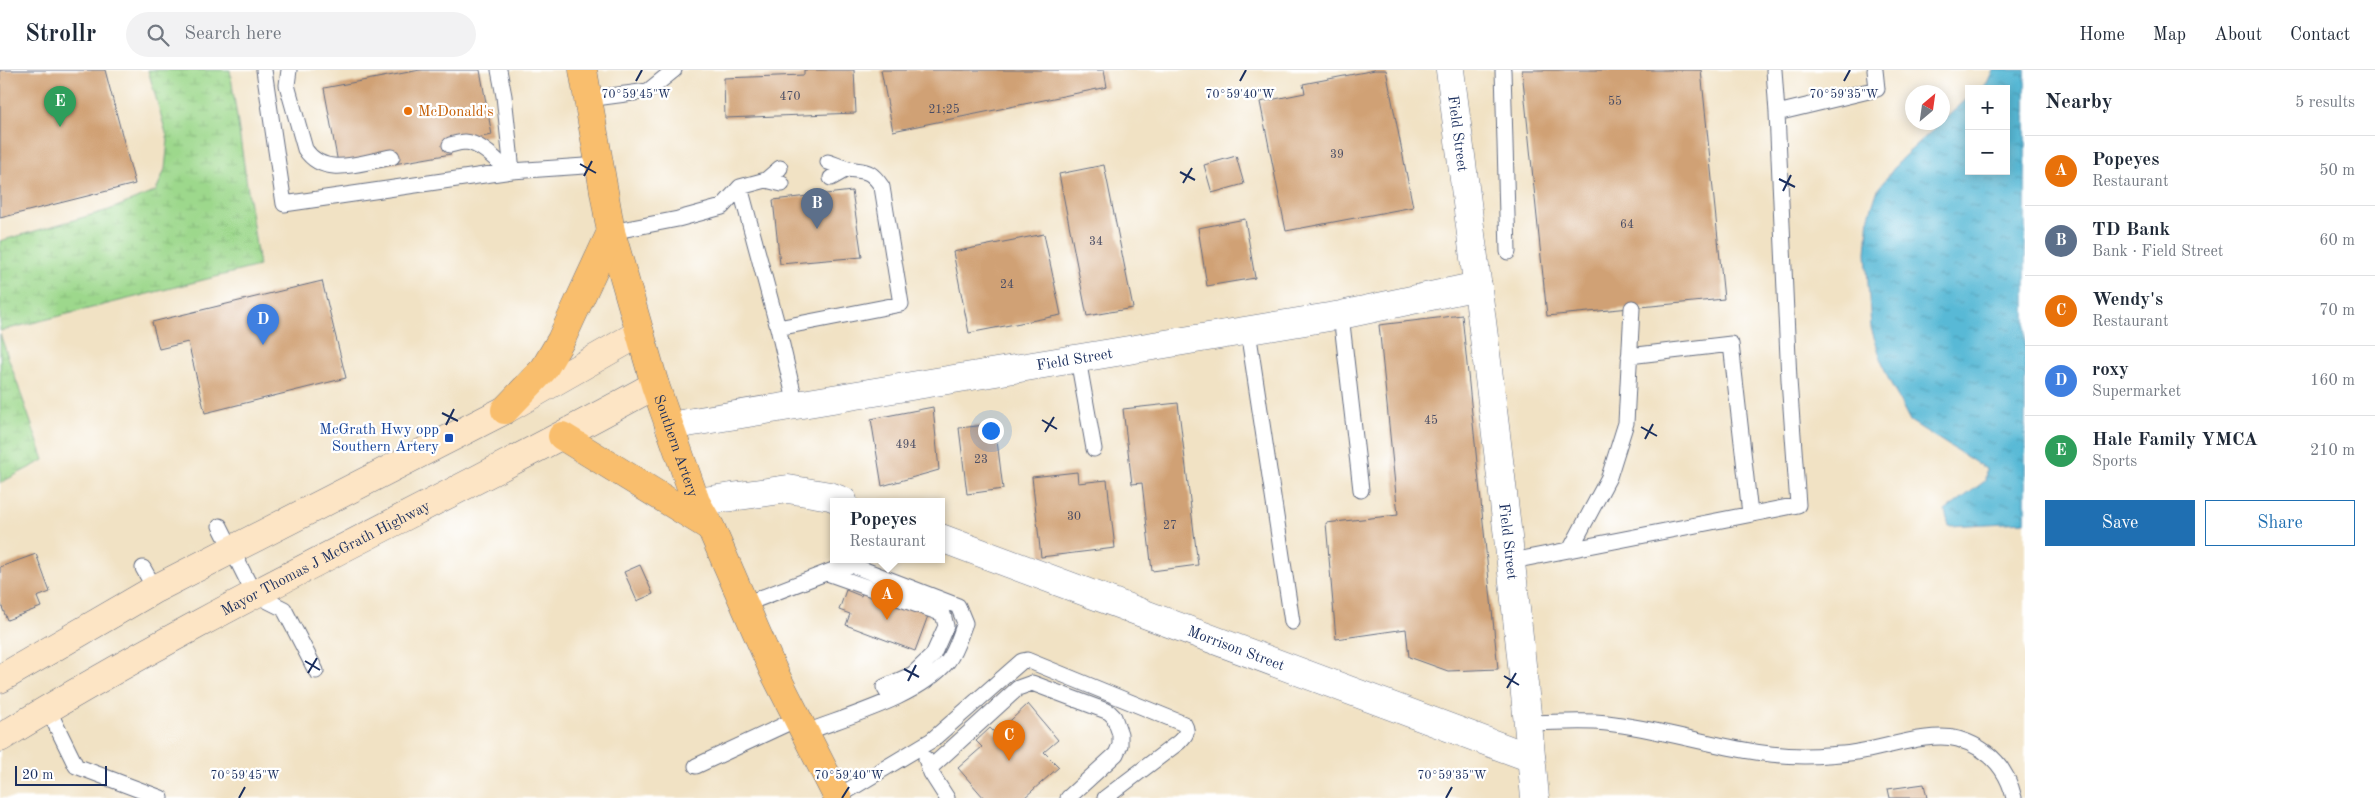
<!DOCTYPE html>
<meta charset="utf-8">
<style>
body{margin:0;font-family:"Old Standard TT",serif;background:#f2f2f3;color:#1f2937}
.controls{position:absolute;right:15px;top:15px;display:grid;overflow:hidden;border-radius:0px;box-shadow:0 2px 12px #0003}
.controls button{width:45px;height:45px;display:grid;place-items:center;padding:0;border:0;border-bottom:1px solid #e0e1e3;background:#fff;color:#1f2937;font:25px sans-serif}
.compass{position:absolute;left:1905px;top:15px;width:45px;height:45px;border-radius:50%;background:#fff;box-shadow:0 2px 12px #0003;rotate:29deg}
.scale{position:absolute;left:15px;bottom:12px;width:92px;box-sizing:border-box;padding-left:5px;border:2px solid #1b2f5e;border-top:0;font-size:14px;line-height:18px;white-space:nowrap;color:#1b2f5e;-webkit-text-stroke:4px #fff;paint-order:stroke}
.you{position:absolute;left:990px;top:360px;width:18px;height:18px;margin:-12px;border:4px solid #fff;border-radius:50%;background:#1a73e8;box-shadow:0 0 0 8px #1a73e833}
.badge{display:grid;place-items:center;width:32px;height:32px;border-radius:50%;background:#1f6fb2;color:#fff;font-size:16px;font-weight:700}
.pin{position:absolute;translate:-50% -41px;filter:drop-shadow(0 1px 2px #0008)}
.pin::after{content:'';position:absolute;top:26px;width:18px;height:15px;background:inherit;clip-path:polygon(0 0,100% 0,50% 100%)}
.popup{position:absolute;left:830px;top:428px;width:115px;height:65px;box-sizing:border-box;display:grid;place-content:center;border-radius:0px;background:#fff;filter:drop-shadow(0 1px 4px #0005);font-size:16px;white-space:nowrap;color:#747a83}
.popup b{font-size:19px;color:#1f2937}
.popup::after{content:'';position:absolute;left:50%;top:100%;margin-left:-10px;border:10px solid transparent;border-top-color:#fff}
.list{margin:0;padding:0;list-style:none}
h2{display:flex;justify-content:space-between;align-items:center;height:65px;margin:0;padding:0 20px;font-size:21px}
h2 small{font-size:16px;font-weight:400;color:#747a83}
.list li{display:grid;grid-template-columns:32px 1fr auto;gap:15px;align-items:center;box-sizing:border-box;height:70px;padding:0 20px;border-top:1px solid #e0e1e3}
.list b{display:block;font-size:19px;white-space:nowrap}
.list p{margin:0;font-size:16px;white-space:nowrap;color:#747a83}
.list em{font-size:16px;font-style:normal;color:#747a83}
.actions{display:flex;gap:10px;padding:15px 20px}
.actions a{flex:1;padding:11px 0;border:1px solid #1f6fb2;border-radius:0px;text-align:center;font-size:18px;color:#1f6fb2}
.actions .main{background:#1f6fb2;color:#fff}
.icon{flex:none;width:28px;height:28px;fill:none;stroke:currentColor;stroke-width:2;stroke-linecap:round;stroke-linejoin:round}
.map{position:relative;flex:none;width:2025px;height:728px;overflow:hidden}
header{display:flex;align-items:center;gap:30px;box-sizing:border-box;height:70px;padding:0 25px;background:#fff;border-bottom:1px solid #e0e1e3}
header strong{font-size:24px}
nav{display:flex;gap:28px;margin-inline-start:auto;font-size:18px}
.search{width:350px;height:45px;background:#f2f2f3;display:flex;align-items:center;gap:12px;box-sizing:border-box;padding:0 18px;border-radius:28px;color:#747a83;font-size:19px}
main{display:flex}
aside{flex:1;background:#fff}
.map>svg:first-child{display:block}
.wetland{fill:url(#wetland-marsh);stroke:#5c8475}
.water{fill:url(#water-ripples);stroke:#3a749a}
.building{fill:#d0a174}
.lines{fill:none;stroke-linecap:round;stroke-linejoin:round}
.lane-casing{stroke:#666e82;stroke-width:17}
.street-casing{stroke:#666e82;stroke-width:29}
.secondary-casing{stroke:#666e82;stroke-width:29}
.primary-casing{stroke:#666e82;stroke-width:29}
.lane{stroke:#fff;stroke-width:15}
.street{stroke:#fff;stroke-width:28}
.secondary{stroke:#fde5c5;stroke-width:28}
.primary{stroke:#f9be6d;stroke-width:28}
.ticks{fill:none;stroke:#1b2f5e;stroke-width:2}
.food-dot{fill:#e8710a;stroke:#fff;stroke-width:2}
.transit-dot{fill:#1a4fb4;stroke:#fff;stroke-width:2}
.labels{text-anchor:middle;stroke-width:4.5;stroke-linejoin:round;paint-order:stroke}
.number-label{font-size:12px;fill:#484c64}
.food-label{font-size:15px;fill:#c56008;stroke:#fff;text-anchor:start}
.street-label{font-size:15px;fill:#1b2f5e;stroke:#fff}
.transit-label{font-size:15px;fill:#164399;stroke:#fff;text-anchor:end}
.ticks-label{font-size:12px;text-anchor:middle;fill:#1b2f5e;stroke:#fff;stroke-width:4.5;stroke-linejoin:round;paint-order:stroke}
</style>
<header>
<strong>Strollr</strong>
<div class="search"><svg class="icon" aria-label="search" viewBox="0 0 24 24"><circle cx="10" cy="10" r="6"/><path d="M15 15l6 6"/></svg>Search here</div>
<nav><a>Home</a><a>Map</a><a>About</a><a>Contact</a></nav>
</header>
<main>
<div class="map">
<svg width="2025" height="728" viewBox="0 0 2025 728">
<defs>
<pattern id="wetland-marsh" width="20" height="14" patternUnits="userSpaceOnUse" patternTransform="scale(1.25)"><rect width="20" height="14" fill="#9dd88c"/><path d="M1 5h8M5 5V1M11 12h8M15 12V8" fill="none" stroke="#87ba7b"/></pattern>
<pattern id="water-ripples" width="26" height="14" patternUnits="userSpaceOnUse" patternTransform="scale(1.25)"><rect width="26" height="14" fill="#58b9d6"/><path d="M2 4q2-2 4 0t4 0M15 11q2-2 4 0t4 0" fill="none" stroke="#4897b1"/></pattern>
</defs>
<rect width="100%" height="100%" fill="#fff"/>
<filter id="ink" filterUnits="userSpaceOnUse"><feTurbulence type="fractalNoise" baseFrequency=".02" numOctaves="2"/><feDisplacementMap in="SourceGraphic" scale="10" xChannelSelector="R" yChannelSelector="G"/><feConvolveMatrix kernelMatrix="1 2 1 2 8 2 1 2 1" color-interpolation-filters="sRGB"/></filter>
<filter id="wash" filterUnits="userSpaceOnUse"><feTurbulence type="fractalNoise" baseFrequency=".0096" numOctaves="4" result="noise"/><feDisplacementMap in="SourceGraphic" scale="20" xChannelSelector="R" yChannelSelector="G"/><feGaussianBlur stdDeviation="1.12" result="paint"/><feColorMatrix in="noise" values="0 0 0 0 0 0 0 0 0 0 0 0 0 0 0 0 0 1.4 0 .05"/><feComposite in="paint" operator="in"/></filter>
<g filter="url(#wash)">
<rect width="100%" height="100%" fill="#f1e2c4"/>
<!-- wetland -->
<path class="wetland" d="M148,0H230L259,196L0,261V171L109,140L156,121L165,99L168,70Z
M0,264L44,390L0,413Z"/>
<!-- water -->
<path class="water" d="M1993,0H2025V452L1949,456L1945,441L1985,411L1986,399L1910,351L1886,304L1871,258L1866,183L1869,146L1878,119L1901,89L1969,27V101H2006V19H1979L1987,13Z"/>
<g id="blocks">
<!-- building -->
<path class="building" d="M0,0H105L135,114L0,148Z
M420,0H480L492,65L449,73L451,84L394,94L338,93L324,18Z
M804,0H854L856,43L725,48L724,8L804,5Z
M881,0H1104L1107,17L893,61Z
M1375,0H1386L1413,137L1286,161L1260,32L1305,23L1303,14Z
M1522,0H1701L1724,229L1547,246Z
M1236,86L1244,114L1212,123L1204,95Z
M1104,95L1133,238L1087,246L1059,104Z
M852,121L862,187L780,194L773,130Z
M1245,149L1255,208L1207,216L1198,158Z
M1044,164L1061,245L969,263L953,182Z
M322,211L346,308L205,343L188,272L159,279L152,252Z
M1462,245L1498,599L1448,601L1409,587L1406,559L1336,569L1326,453L1398,445L1379,255Z
M1178,333L1198,495L1152,501L1142,413L1132,414L1123,339Z
M933,337L939,400L882,416L871,349Z
M995,354L1003,419L967,424L959,358Z
M1077,402L1078,413L1107,410L1115,478L1041,487L1032,407Z
M36,484L50,522L37,527L41,537L7,550L0,532V497Z
M640,495L653,524L637,531L624,502Z
M864,519L929,543L915,581L846,555L850,544L839,540L846,520L861,526Z
M1028,634L1058,670L1044,682L1059,697L1024,728H984L958,698L982,677L976,671L990,658L996,664Z
M1924,714L1927,728H1890L1888,719Z"/>
</g>
</g>
<g filter="url(#ink)">
<use href="#blocks" fill-opacity="0" stroke="#666e82" stroke-width="1"/>
<g class="lines">
<!-- lane casing -->
<g class="lane-casing">
<path id="lane" d="M264,0L284,134L512,101L599,95
M289,0L287,15L305,79C324,109 362,92 392,87
M499,0L504,26L512,101
M1503,0L1508,182
M1774,0L1777,43
M588,29L648,21L674,0
M450,75C454,74 461,72 465,72C480,73 498,91 507,101
M831,108L847,99
M766,110L780,98
M740,117L778,258L796,335
M611,162L678,149L722,137L740,117L766,110L782,114
M1341,245L1361,420
M778,258L901,234L882,117C870,99 866,102 848,99C841,97 834,94 828,92
M1248,261L1292,552
M1629,286L1731,274L1750,444
M1078,289L1094,379
M220,456L254,524L284,539L316,601
M1570,480L1609,407L1626,353L1632,238
M1512,491L1798,435L1789,310L1777,43L1877,19L1875,0
M143,498L155,519
M827,503L943,544L946,556L933,585L913,604L884,617L891,629
M745,534L849,494L958,536L965,553C960,565 956,581 948,591C917,628 847,646 804,663
M48,639L76,696L161,728
M1528,653C1554,653 1581,650 1607,653C1681,661 1752,692 1827,685C1837,684 1847,684 1857,682C1886,678 1930,661 1958,669C1989,678 2007,698 2014,728
M926,689L931,703L947,728
M696,696L797,649
M929,699L1018,618L1032,613L1109,642L1114,647L1120,664V675L1116,684L1068,728
M837,727L932,670L1022,591L1027,590L1184,654C1189,662 1185,666 1179,672L1105,728"/>
</g>
<!-- street casing -->
<g class="street-casing">
<g id="street">
<path id="s1" d="M1450,0C1481,242 1513,485 1535,728"/>
<path id="s2" d="M669,356L1341,245L1478,216"/>
<path d="M696,432L788,419L830,426L843,431"/>
<path id="s3" d="M941,468L1531,688"/>
</g>
</g>
<!-- secondary casing -->
<g class="secondary-casing">
<g id="secondary">
<path d="M0,609L155,519L505,340L640,263"/>
<path id="s4" d="M0,668C211,537 438,435 655,315"/>
</g>
</g>
<!-- primary casing -->
<g class="primary-casing">
<g id="primary">
<path id="s5" d="M583,0L611,162L655,315L696,432L711,458L773,600L838,728"/>
<path d="M505,340L544,299L561,270L611,162"/>
<path d="M562,366L710,457"/>
</g>
</g>
<!-- lane -->
<use href="#lane" class="lane"/>
<!-- street -->
<use href="#street" class="street"/>
<!-- secondary -->
<use href="#secondary" class="secondary"/>
<!-- primary -->
<use href="#primary" class="primary"/>
</g>
</g>
<!-- ticks -->
<path class="ticks" d="M636,11L642,0M1240,11L1246,0M1844,11L1850,0M580,94L596,103M1180,102L1195,110M584,106L592,91M1779,109L1795,117M1183,113L1192,98M1783,121L1791,105M442,343L458,351M1042,350L1057,359M446,355L454,339M1641,357L1657,366M1045,362L1054,347M1645,369L1653,354M305,591L320,600M904,599L919,607M308,603L317,588M1504,606L1519,615M908,611L916,595M1507,618L1516,603M239,728L245,717M842,728L849,717M1446,728L1452,717"/>
<!-- markers -->
<circle class="food-dot" cx="408" cy="41" r="5"/>
<rect class="transit-dot" x="444" y="363" width="10" height="10" rx="2.5"/>
<g class="labels">
<!-- number labels -->
<g class="number-label">
<text x="790" y="30">470</text>
<text x="1615" y="35">55</text>
<text x="944" y="43">21;25</text>
<text x="1337" y="88">39</text>
<text x="1627" y="158">64</text>
<text x="1096" y="175">34</text>
<text x="1007" y="218">24</text>
<text x="1431" y="354">45</text>
<text x="906" y="378">494</text>
<text x="981" y="393">23</text>
<text x="1074" y="450">30</text>
<text x="1170" y="459">27</text>
</g>
<!-- food labels -->
<g class="food-label">
<text x="418" y="46">McDonald's</text>
</g>
<!-- street labels -->
<g class="street-label">
<text dy="5" stroke="none"><textPath href="#s1" startOffset="64">Field Street</textPath></text>
<text dy="5" stroke="none"><textPath href="#s2" startOffset="411">Field Street</textPath></text>
<text dy="5" stroke="none"><textPath href="#s5" startOffset="388">Southern Artery</textPath></text>
<text dy="5" stroke="none"><textPath href="#s1" startOffset="475">Field Street</textPath></text>
<text dy="5" stroke="none"><textPath href="#s4" startOffset="372">Mayor Thomas J McGrath Highway</textPath></text>
<text dy="5" stroke="none"><textPath href="#s3" startOffset="315">Morrison Street</textPath></text>
</g>
<!-- transit labels -->
<g class="transit-label">
<text x="439" y="364">McGrath Hwy opp<tspan x="439" dy="17">Southern Artery</tspan></text>
</g>
</g>
<g class="ticks-label">
<text x="636" y="28">70°59'45"W</text>
<text x="1240" y="28">70°59'40"W</text>
<text x="1844" y="28">70°59'35"W</text>
<text x="245" y="709">70°59'45"W</text>
<text x="849" y="709">70°59'40"W</text>
<text x="1452" y="709">70°59'35"W</text>
</g>
</svg>
<div class="controls">
<button>+</button>
<button>−</button>
</div>
<svg class="compass" viewBox="-18 -18 36 36"><path d="M0-13l5 13h-10z" fill="#e53935"/><path d="M0 13l5-13h-10z" fill="#747a83"/></svg>
<div class="scale">20 m</div>
<div class="you"></div>
<div class="pin badge" style="left:887px;top:550px;background:#e8710a">A</div>
<div class="popup"><b>Popeyes</b>Restaurant</div>
<div class="pin badge" style="left:817px;top:159px;background:#5c6f8a">B</div>
<div class="pin badge" style="left:1009px;top:691px;background:#e8710a">C</div>
<div class="pin badge" style="left:263px;top:275px;background:#3f7fe0">D</div>
<div class="pin badge" style="left:60px;top:57px;background:#2e9e5b">E</div>
</div>
<aside>
<h2>Nearby<small>5 results</small></h2>
<ul class="list">
<li><span class="badge" style="background:#e8710a">A</span><div><b>Popeyes</b><p>Restaurant</p></div><em>50 m</em></li>
<li><span class="badge" style="background:#5c6f8a">B</span><div><b>TD Bank</b><p>Bank · Field Street</p></div><em>60 m</em></li>
<li><span class="badge" style="background:#e8710a">C</span><div><b>Wendy's</b><p>Restaurant</p></div><em>70 m</em></li>
<li><span class="badge" style="background:#3f7fe0">D</span><div><b>roxy</b><p>Supermarket</p></div><em>160 m</em></li>
<li><span class="badge" style="background:#2e9e5b">E</span><div><b>Hale Family YMCA</b><p>Sports</p></div><em>210 m</em></li>
</ul>
<div class="actions"><a class="main">Save</a><a>Share</a></div>
</aside>
</main>
